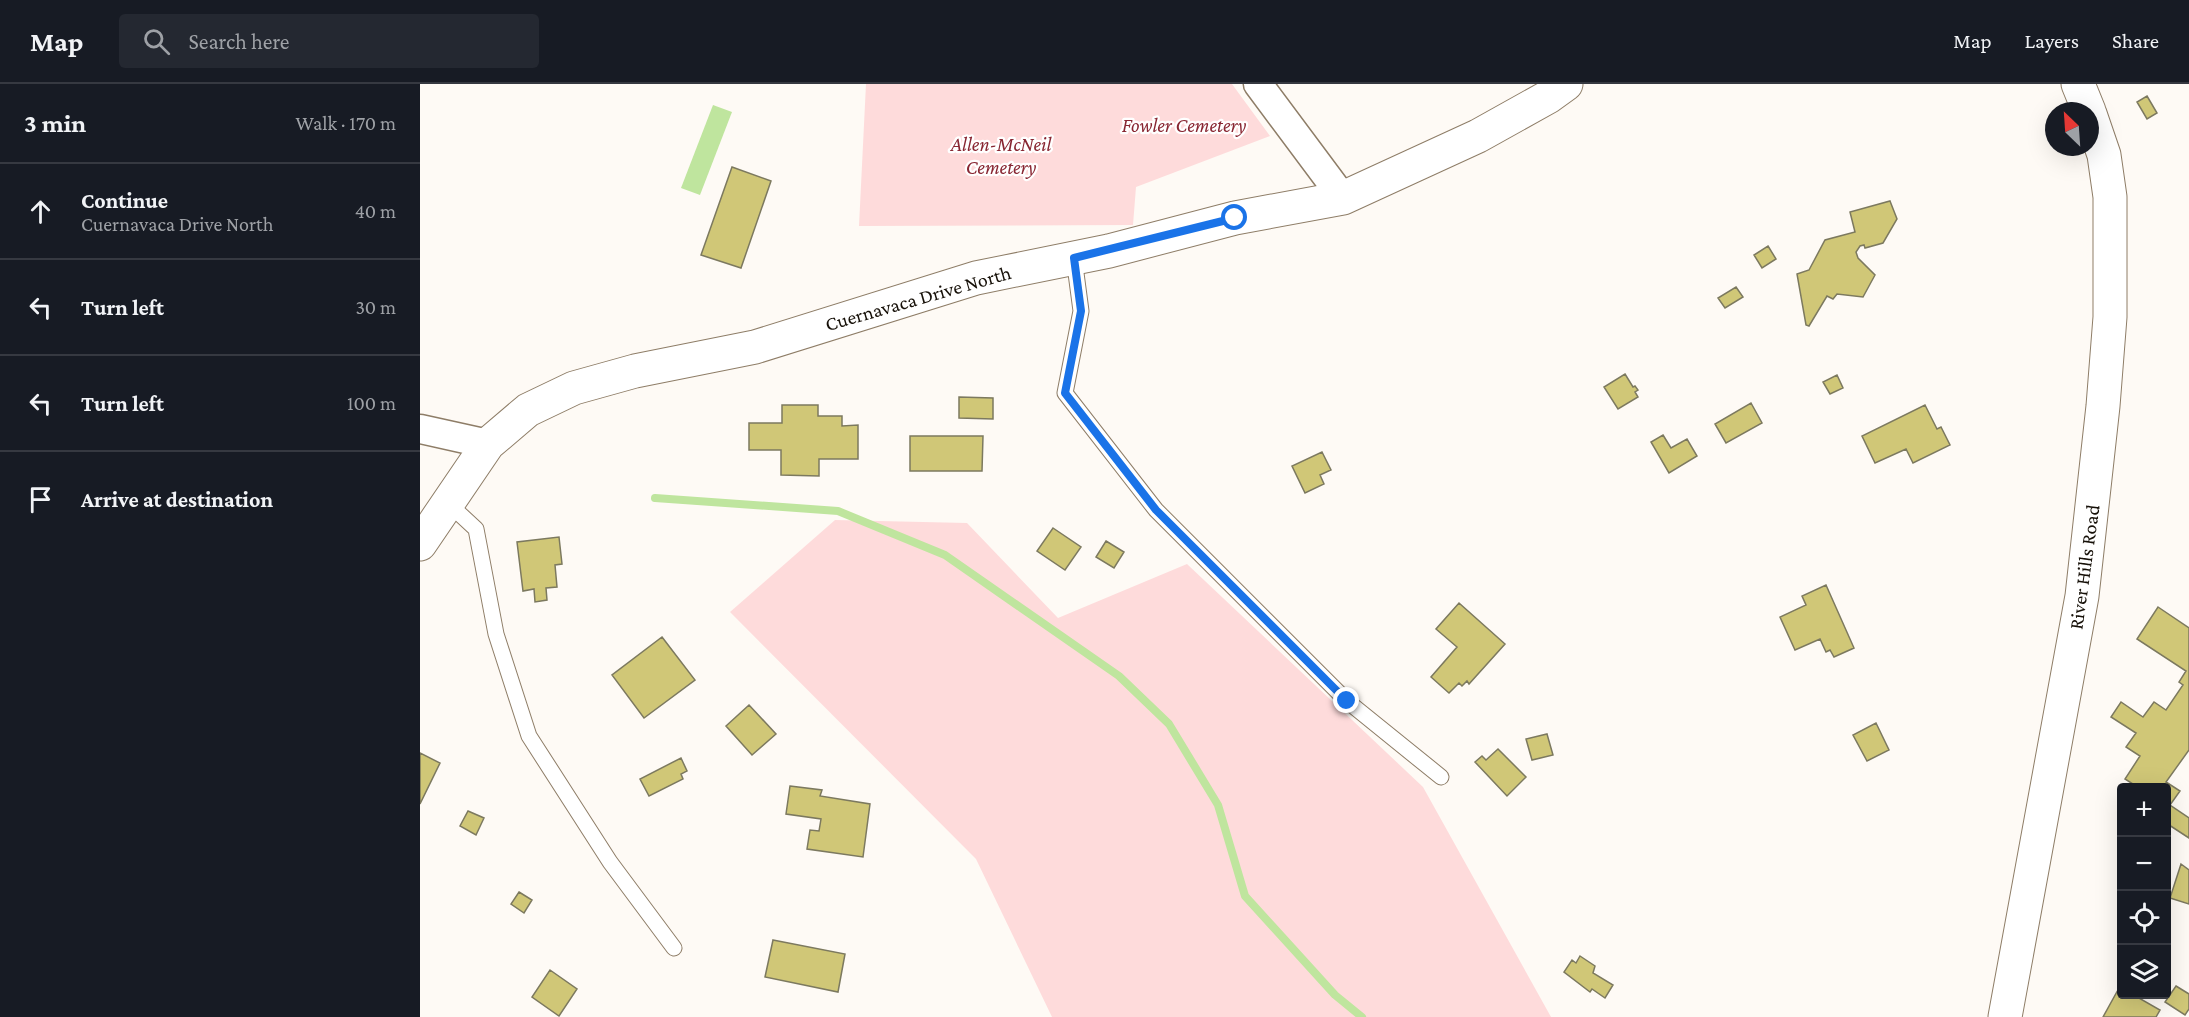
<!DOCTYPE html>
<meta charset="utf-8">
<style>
body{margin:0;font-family:"Crimson Pro",serif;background:#242831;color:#f1f3f6}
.controls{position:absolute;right:18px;bottom:18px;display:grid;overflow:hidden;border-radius:6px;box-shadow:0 6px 24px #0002}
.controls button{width:54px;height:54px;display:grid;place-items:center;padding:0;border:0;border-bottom:2px solid #363941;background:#171b24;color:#f1f3f6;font:30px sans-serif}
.compass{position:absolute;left:1625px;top:18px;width:54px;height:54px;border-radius:50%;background:#171b24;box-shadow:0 6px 24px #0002;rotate:335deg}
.stop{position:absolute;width:18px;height:18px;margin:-14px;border:4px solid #1a73e8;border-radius:50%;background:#fff}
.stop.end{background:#1a73e8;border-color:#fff;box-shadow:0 2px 6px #0008}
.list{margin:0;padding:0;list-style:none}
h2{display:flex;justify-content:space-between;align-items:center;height:78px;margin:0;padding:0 24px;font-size:26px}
h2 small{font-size:20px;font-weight:400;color:#9ea1a6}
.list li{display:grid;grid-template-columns:39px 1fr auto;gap:18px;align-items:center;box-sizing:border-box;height:96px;padding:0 24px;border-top:2px solid #363941}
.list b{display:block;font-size:22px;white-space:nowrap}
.list p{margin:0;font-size:20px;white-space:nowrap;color:#9ea1a6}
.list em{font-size:20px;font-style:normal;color:#9ea1a6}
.icon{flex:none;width:33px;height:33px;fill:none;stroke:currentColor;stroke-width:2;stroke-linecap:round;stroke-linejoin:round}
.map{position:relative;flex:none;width:1769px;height:933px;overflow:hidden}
header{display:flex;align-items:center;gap:36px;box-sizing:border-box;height:84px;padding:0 30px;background:#171b24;border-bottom:2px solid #363941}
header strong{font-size:28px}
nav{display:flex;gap:33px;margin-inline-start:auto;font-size:21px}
.search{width:420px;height:54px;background:#242831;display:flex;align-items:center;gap:15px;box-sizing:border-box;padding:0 21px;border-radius:6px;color:#9ea1a6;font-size:22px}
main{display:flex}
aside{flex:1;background:#171b24}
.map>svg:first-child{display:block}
.green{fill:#fedbdb}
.water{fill:#bfe59e}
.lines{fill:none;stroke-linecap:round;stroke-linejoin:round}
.stream{stroke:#bfe59e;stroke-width:8}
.building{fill:#d0c777;stroke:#7c795f;stroke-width:1.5}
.lane-casing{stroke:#8e7d67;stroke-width:17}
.street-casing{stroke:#8e7d67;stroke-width:31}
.secondary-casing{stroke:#8e7d67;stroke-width:35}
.lane{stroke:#fff;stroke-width:15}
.street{stroke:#fff;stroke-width:28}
.secondary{stroke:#fff;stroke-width:33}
.route{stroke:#1a73e8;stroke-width:8}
.labels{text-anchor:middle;stroke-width:4.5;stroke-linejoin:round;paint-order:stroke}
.park-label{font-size:20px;font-style:italic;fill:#882632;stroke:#fff}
.street-label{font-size:20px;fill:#161008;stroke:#fff}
</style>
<header>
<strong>Map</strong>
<div class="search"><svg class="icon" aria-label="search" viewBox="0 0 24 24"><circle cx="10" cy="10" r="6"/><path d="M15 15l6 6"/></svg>Search here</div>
<nav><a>Map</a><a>Layers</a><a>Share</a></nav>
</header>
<main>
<aside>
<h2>3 min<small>Walk · 170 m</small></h2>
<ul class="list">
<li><svg class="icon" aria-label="ahead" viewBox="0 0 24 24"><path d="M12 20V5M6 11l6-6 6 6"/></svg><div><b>Continue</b><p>Cuernavaca Drive North</p></div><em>40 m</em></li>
<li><svg class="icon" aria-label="left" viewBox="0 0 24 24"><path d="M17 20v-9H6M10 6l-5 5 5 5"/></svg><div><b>Turn left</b></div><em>30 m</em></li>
<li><svg class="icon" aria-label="left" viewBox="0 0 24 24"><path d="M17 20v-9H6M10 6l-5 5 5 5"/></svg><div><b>Turn left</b></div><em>100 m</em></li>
<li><svg class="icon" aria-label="arrive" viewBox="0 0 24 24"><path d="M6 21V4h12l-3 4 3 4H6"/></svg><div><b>Arrive at destination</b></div></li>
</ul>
</aside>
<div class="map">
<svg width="1769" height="933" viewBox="0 0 1769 933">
<rect width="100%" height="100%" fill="#fefaf5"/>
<!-- green -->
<path class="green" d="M446,0H812L850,52L716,103L713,141L439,142Z
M415,436L547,439L638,534L767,480L1003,703L1131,933H632L556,775L310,528Z"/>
<!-- water -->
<path class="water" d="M293,21L312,28L280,111L261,104Z"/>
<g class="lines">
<!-- stream -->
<path class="stream" d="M235,414L418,427L525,471L699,592L749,640L798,721L825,812L915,911L942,933"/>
</g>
<!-- building -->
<path class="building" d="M1727,12L1737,29L1727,35L1717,18Z
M312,83L351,97L321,184L281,171Z
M1470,117L1477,135L1463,159L1445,164L1444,161L1440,162L1436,168L1438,174L1455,191L1443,213L1417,210L1413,215L1407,212L1389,242L1386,241L1377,190L1389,186L1405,156L1435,148L1430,128Z
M1348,162L1356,175L1342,184L1334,171Z
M1316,203L1323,213L1305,224L1298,214Z
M1205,290L1213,303L1215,302L1218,306L1215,308L1218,313L1198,325L1184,303Z
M1417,291L1423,304L1410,310L1403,298Z
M539,313L573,314V335L539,334Z
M1331,319L1342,339L1306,359L1295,340Z
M362,321H398V332H422V342L438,341V375H399V392L361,391V366H329V339H362Z
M1505,321L1517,345L1521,343L1530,361L1493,379L1486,365L1455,379L1442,352Z
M1243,351L1251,364L1267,355L1277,372L1249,389L1231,358Z
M490,352H563L562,387H490Z
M902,368L911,386L900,391L904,400L885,409L872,382Z
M633,444L661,463L645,486L617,467Z
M139,453L142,480L135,481L137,503L126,504L127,516L115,518L114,505L103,507L97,458Z
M686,457L704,468L694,484L676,473Z
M1406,501L1434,564L1414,573L1410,566L1406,568L1400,555L1375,566L1360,533L1386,521L1382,512Z
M1039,519L1085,560L1049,600L1047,597L1042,602L1039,599L1029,609L1011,593L1037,563L1016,545Z
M1738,523L1769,544V666L1746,698L1760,707L1750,721L1769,734V754L1746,739V704H1719L1705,695L1720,672L1706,663L1716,649L1691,633L1701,618L1723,633L1734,618L1746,626L1763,601L1759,598L1766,587L1717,555Z
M242,553L275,596L224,634L192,591Z
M329,621L356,650L332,671L306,642Z
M1456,639L1469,666L1447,677L1433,651Z
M1127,650L1133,671L1112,676L1106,655Z
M1078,665L1106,693L1087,712L1055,678L1062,672L1066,676Z
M0,669L20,679L0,720Z
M261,674L267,687L261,690L263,695L229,712L220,695Z
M370,702L402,706L400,712L450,720L443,773L387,765L390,746L399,747L401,735L366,730Z
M48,727L64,734L56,751L40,742Z
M1761,780L1769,786V820L1750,814Z
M99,808L112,816L104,829L91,820Z
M353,856L425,870L418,908L345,893Z
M1160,872L1175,882L1173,889L1193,901L1185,914L1172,905L1170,908L1144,888L1152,876L1156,879Z
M130,886L157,905L139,932L112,913Z
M1756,902L1769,910V925L1765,931L1745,918Z
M1699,904L1702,910H1712L1740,926L1736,933H1683Z"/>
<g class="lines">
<!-- lane casing -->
<g class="lane-casing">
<path id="lane" d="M654,174L661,227L645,309L736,426L927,617L1021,693
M28,419L56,445L76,550L109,652L190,778L254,864"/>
</g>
<!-- street casing -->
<g class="street-casing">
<path id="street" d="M838,0L923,114
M0,345L68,360"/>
</g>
<!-- secondary casing -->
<g class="secondary-casing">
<path id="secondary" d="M1658,0L1669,27
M0,460L68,360L108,326L154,304L215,287L335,263L556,194L689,167L815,134L923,114L1058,52L1128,13L1146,0
M1585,933L1662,512L1683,322L1690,233V113L1684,71L1670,30"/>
</g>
<!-- lane -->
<use href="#lane" class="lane"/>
<!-- street -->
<use href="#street" class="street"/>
<!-- secondary -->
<use href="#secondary" class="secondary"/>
</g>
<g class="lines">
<!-- route -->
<path class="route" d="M815,134L654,174L661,227L645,309L736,426L927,617"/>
</g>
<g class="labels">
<!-- park labels -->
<g class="park-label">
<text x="764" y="48">Fowler Cemetery</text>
<text x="581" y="67">Allen-McNeil<tspan x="581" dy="23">Cemetery</tspan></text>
</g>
<!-- street labels -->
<g class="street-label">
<text transform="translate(498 214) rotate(-16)" y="7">Cuernavaca Drive North</text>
<text transform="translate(1664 483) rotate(-82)" y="7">River Hills Road</text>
</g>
</g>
</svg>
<div class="controls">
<button>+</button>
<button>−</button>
<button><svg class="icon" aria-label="locate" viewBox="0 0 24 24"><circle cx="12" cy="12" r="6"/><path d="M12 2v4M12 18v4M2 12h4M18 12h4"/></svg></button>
<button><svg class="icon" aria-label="layers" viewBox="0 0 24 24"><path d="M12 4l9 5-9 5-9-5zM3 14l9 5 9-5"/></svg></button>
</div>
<svg class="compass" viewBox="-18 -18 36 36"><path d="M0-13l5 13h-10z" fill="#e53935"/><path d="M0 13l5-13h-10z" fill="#9ea1a6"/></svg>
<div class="stop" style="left:815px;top:134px"></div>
<div class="stop end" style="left:927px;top:617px"></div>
</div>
</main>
